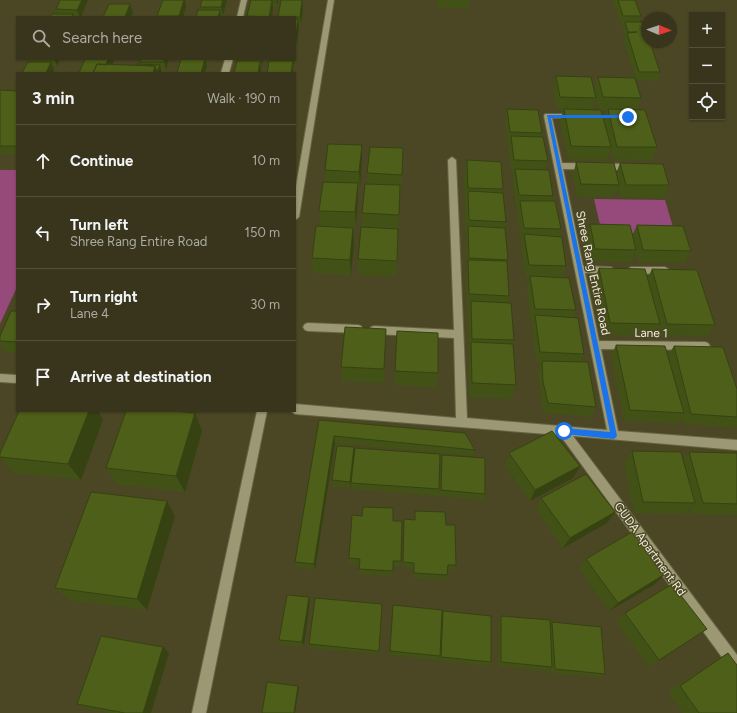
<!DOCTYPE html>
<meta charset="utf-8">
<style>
body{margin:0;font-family:Figtree,sans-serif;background:#3f3d25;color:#f1f3f6}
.controls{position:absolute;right:12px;top:12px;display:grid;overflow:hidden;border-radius:0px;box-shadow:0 1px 3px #0004}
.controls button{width:36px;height:36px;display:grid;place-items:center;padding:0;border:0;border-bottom:1px solid #52503b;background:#38351c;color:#f1f3f6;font:20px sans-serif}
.compass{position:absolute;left:641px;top:12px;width:36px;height:36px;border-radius:50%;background:#38351c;box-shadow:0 1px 3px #0004;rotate:92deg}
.stop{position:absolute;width:12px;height:12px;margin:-9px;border:3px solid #1a73e8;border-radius:50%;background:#fff}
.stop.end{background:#1a73e8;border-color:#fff;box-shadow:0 1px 4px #0008}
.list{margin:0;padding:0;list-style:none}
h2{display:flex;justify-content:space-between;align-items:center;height:52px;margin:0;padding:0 16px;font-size:17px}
h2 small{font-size:13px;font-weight:400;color:#ababa3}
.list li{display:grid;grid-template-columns:26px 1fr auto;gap:12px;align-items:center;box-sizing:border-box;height:72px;padding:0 16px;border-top:1px solid #52503b}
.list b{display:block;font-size:15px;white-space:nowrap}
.list p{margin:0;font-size:13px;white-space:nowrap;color:#ababa3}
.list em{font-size:13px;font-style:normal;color:#ababa3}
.icon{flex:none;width:22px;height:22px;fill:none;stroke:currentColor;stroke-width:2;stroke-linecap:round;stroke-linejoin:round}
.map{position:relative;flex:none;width:737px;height:713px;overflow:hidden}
.search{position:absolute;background:#38351c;box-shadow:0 1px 3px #0004;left:16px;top:16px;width:280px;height:44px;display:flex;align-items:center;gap:10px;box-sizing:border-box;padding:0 14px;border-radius:0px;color:#ababa3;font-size:15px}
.panel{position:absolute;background:#38351c;box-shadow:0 1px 3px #0004;left:16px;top:72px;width:280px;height:340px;border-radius:0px}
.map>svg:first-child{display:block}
.green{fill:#964a7b}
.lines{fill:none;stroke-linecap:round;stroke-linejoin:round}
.minor-casing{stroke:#666345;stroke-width:2}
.minor{fill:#9b9873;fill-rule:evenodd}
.wall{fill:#425216;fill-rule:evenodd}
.shaded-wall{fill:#364212}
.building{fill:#4d5f19;stroke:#364212}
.route{fill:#1a73e8}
.labels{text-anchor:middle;stroke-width:3;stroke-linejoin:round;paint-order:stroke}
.street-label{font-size:12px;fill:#f0efdb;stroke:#4b4725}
</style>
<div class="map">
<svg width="737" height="713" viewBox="0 0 737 713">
<rect width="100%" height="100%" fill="#4b4725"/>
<!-- green -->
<path class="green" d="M0,170H17V287L0,324Z
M594,199L665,200L675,234L602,233Z"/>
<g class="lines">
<!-- minor casing -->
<g class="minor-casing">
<path id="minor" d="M241,0H247L243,17H237Z
M328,0H334L299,217L295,220V192Z
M225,59H233L229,73H221Z
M545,114H574L578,116L574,118H552L562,163L633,164L637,167L633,170L563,169L583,266L611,267L616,270L611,273H585L599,341L705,342L708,343L710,346L708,349L705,350L601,349L618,431L737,440V450L573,436L737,655V673L732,671L560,435L295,414L291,411H295V404L456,418L454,338L374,334L371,333L369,330L371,327L374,326L454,330L448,160L452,157L456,160L467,418L607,430L544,116Z
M631,267H665L670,270C666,275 630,275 626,270Z
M308,323L358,325L361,326L363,329L361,332L358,333L308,331L305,330L303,327L305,324Z
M0,374L17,375V383L0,382Z
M257,411H267L206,713H192Z"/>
</g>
<!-- minor -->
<use href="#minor" class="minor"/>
</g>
<!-- wall -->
<path class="wall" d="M60,0H88L81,17H50L57,14L56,9Z
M163,0H185L186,7L183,17H157Z
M202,0H227L223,15H221V17H196L201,10L200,7Z
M251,0H278L277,7H273L272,17H247Z
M437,0H470L469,8H437Z
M613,0H635L641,16L639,22L660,72L657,81L636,80L624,42L625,39L623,30L625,24H621Z
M303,9L301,25H299L297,45H295V55V17Z
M31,59H60L57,66H52L54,70L53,73H22L32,62Z
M85,59H113L114,60L112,65H137L141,64L140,62L141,59H169L166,70H162V73H79Z
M181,59H211L210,62H206L207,66L205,73H177Z
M237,59H263L262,68H261V69L238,61Z
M269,59H295L293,73H267Z
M556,76L596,98L592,110H599L594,89L598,77L641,98L637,110L657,147L652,160L613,159L611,149L607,159H568L560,122L563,110L557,109L553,88ZM601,110H607L604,120Z
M0,90L17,91V155L0,154Z
M507,109L542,133L541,137L548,161L545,170L553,196L552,201L561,229L558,237L566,266L562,278L576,310L573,318L584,354L580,362L596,407L591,417L544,413L540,393L538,371L541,363H537L532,327L534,321H531L527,288L530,277H526L521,247L523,241H521L517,213L518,207H516L513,181L514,173H512L508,149L509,145H508L505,121Z
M362,145V161L360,187H358V199L356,228H353L354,243L351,275L313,273L312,258L320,226L319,211L325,182V170Z
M403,148L401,190H400L396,276L359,275L358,259L362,227V213L367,184V173Z
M467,160L503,189V193L506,222L505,228L508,260L507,264L509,296L508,302L514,340L513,344L516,385L512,399L469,397L468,316L469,309H467L466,275L467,268L466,242L467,236H466L465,207L466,203H465L464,176Z
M576,162L616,174L620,163L669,185L664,198L621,197L618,186L614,197L577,196L573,175Z
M590,224L632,236L637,225L691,251L684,263L638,262L635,252L631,262L590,261L586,236Z
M599,268L647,279L652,269L715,325L708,336L660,335L658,327L653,336L605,335L594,280Z
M17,311V353L6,352L0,344V336Z
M386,329L384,383L342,381L341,367Z
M397,331L438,373L436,387L394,385Z
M616,345L668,355L674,346L737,389V428L684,424L682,417L677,424L624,420L611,356Z
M195,413L202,431L185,492L117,485L106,468Z
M103,420L81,480L14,473L0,458V453Z
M319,420L475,450L473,456L335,443L315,570L296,567L295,562Z
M354,447V454L350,488L333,487L332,480Z
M632,451L683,459L689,452L737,453V515L692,514L690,508L684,514L634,513L624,463Z
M509,453L580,466L573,478L530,501L505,466Z
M442,455L485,494L483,500L440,496L441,461Z
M351,483L439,489L438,496L352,489Z
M541,498L607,523L563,548L536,509Z
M167,501L175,516L147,610L69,600L55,588Z
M415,511L446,525L456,565L454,571L448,570L446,580L413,578V568L402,567L404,519L414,520Z
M393,521L401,561L400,566H393L392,576L359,574V564L349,563V558Z
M586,559L655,584L609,611L579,569Z
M310,602L304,646L281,645L279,640Z
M382,604L379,654L310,648L309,644Z
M393,605L441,615L443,611L491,662L489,666L440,661L441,636L440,656L438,660L390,655Z
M625,613L707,629L649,667L616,621Z
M501,616L550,625L552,622L605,674L601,677L551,673V668L548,671L499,666L498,620Z
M163,647L169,653L151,713H110L85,708L77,704Z
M728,653L737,713H683L668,692L715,661Z"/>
<!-- shaded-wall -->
<path class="shaded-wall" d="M82,0H88L81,17H80L77,10Z
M184,0H185L186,7L183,17H179Z
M223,0H227L223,15L221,7Z
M272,0L273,8L272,17H270Z
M277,0H278L277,7Z
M302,0L303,9L301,25L300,17Z
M130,4L133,13L131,17H125Z
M220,10L221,17H218Z
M298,19L299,28L297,45L296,37Z
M295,41L296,49L295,55Z
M54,59H60L57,66Z
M108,59H113L114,60L109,73H103Z
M164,59H169L166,70L164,62Z
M205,59L207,66L205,73H201Z
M261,59H263L262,68Z
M293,59H295L293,68Z
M260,61L261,69V73H258Z
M293,61V73H291Z
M51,62L54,70L53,73H46Z
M160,65L162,73H153L155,66Z
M362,145V161L360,187L359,172Z
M358,183V199L356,228L355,212Z
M353,228L354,243L351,275L350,260Z
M89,411H98L103,420L81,480L68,464Z
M195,413L202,431L185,492L176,476Z
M334,436L335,443L315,570L314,564Z
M354,447V454L350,488V482Z
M580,466L573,478L530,501L535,490Z
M167,501L175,516L147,610L137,599Z
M615,512L607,523L563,548L570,538Z
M665,574L655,584L609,611L618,603Z
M309,597L310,602L304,646L302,642Z
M163,647L169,653L151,713H143Z
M298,686L299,688L295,713H294Z"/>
<!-- building -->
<path class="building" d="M60,0H82L77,10L56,9Z
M163,0H184L179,16H157Z
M202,0H223L221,7H200Z
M251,0H272L269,17L247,16Z
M272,0H277V2H272Z
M281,0H302L300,17H278Z
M618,0H635L641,16H623Z
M109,4H130L125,17H103Z
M198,10H220L218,17H196Z
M52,14H73L72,17H50Z
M295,19H298L296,37H295Z
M625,22H643L647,34V42H650L660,72H639L627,33L637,32H628Z
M85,59H108L106,65L97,64L93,73H79Z
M141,59H164V62H140Z
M181,59H205L201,73H177Z
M269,59H293V60H269Z
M237,61H260L258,73H234Z
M269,61H293L291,73H267Z
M28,62H51L46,73H22Z
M97,64L155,66L153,73H93Z
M137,64L160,65L157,72L155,66L137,65Z
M556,76L591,77L596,98L560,97Z
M598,77L635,78L641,98L603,97Z
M0,90L17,91V146H0Z
M507,109L538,110L542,133L510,132Z
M564,109L601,110L611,147L571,146Z
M608,109L645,110L657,147H617Z
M511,136L543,137L548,161L514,160Z
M328,144L362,145L359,172L325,170Z
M370,147L403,148L402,175L367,173Z
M467,160L501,162L503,189L468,188Z
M576,162L614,163L619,185L581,184Z
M620,163L663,164L669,185H626Z
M515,169L549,170L553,196L519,195Z
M323,182L358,183L355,212L319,211Z
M365,184L400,185L399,215L362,213Z
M468,191L503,193L506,222L469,220Z
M520,201H555L561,229L524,228Z
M590,224L630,225L636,250L595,249Z
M637,225L683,226L691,251L643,250Z
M316,226L353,228L350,260L312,258Z
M468,226L505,228L508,260L469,258Z
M361,227L398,229L397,261L358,259Z
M524,234L562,237L566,266L529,265Z
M468,260L507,261L509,296L469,294Z
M599,268L645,269L660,324L610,323Z
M652,269L697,270L715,325L667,324Z
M530,276L569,278L576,310L535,309Z
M471,301L511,303L514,340L472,339Z
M11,311H17V342L0,341V336Z
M535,315L578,318L584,354L540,352Z
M345,327L386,329L384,369L341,367Z
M397,331L438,333V373L395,371Z
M471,342L513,344L516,385L472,383Z
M616,345L665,346L684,413L630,410Z
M674,346L723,347L737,389V417L691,414Z
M542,361L588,362L596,407L548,403L543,382Z
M19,411H89L68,464L0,457V453Z
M126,411H173L195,413L176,476L106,468Z
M319,420L465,433L475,450L334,436L314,564L295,562Z
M552,431L580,466L535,490L509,453Z
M337,446L354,447L350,482L332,480Z
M355,448L440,454L439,489L351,483Z
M632,451L681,452L695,503L643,502Z
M689,452L737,453V504L703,503Z
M442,455L485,458V494L441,490Z
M586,474L615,512L570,538L541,498Z
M91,492L167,501L137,599L55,588Z
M363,507L393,508V521H402L401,561H393V571L359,569L360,559L349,558L352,515L362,516Z
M415,511L445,512L446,525H455L456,565H448L447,575L414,573V563L403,562L404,519L415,520Z
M632,532L665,574L618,603L586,559Z
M672,584L707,629L659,660L625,613Z
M287,595L309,597L302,642L279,640Z
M315,598L382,604L379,651L309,644Z
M393,605L442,610L440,656L390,651Z
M443,611L491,616V662L441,657Z
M501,616L550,620L552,667L501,662Z
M552,622L601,627L605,674L555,669Z
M101,636L163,647L143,713H125L77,704Z
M728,653L737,665V713H699L680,686Z
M267,682L298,686L294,713H262Z"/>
<!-- route -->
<path class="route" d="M547,115H628L630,117L628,118H551L617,436L614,439L564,434L560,431L564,428L610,432Z"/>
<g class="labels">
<!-- street labels -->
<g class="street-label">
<text transform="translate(593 273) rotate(78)" y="4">Shree Rang Entire Road</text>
<text transform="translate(651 333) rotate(1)" y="4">Lane 1</text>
<text transform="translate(650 549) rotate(54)" y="4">GUDA Apartment Rd</text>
</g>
</g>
</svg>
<div class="controls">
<button>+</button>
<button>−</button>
<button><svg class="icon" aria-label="locate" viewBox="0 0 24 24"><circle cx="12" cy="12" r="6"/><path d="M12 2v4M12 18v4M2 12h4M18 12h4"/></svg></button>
</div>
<svg class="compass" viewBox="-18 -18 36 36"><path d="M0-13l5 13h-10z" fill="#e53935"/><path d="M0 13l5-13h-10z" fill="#ababa3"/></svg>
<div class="stop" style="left:564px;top:431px"></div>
<div class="stop end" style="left:628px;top:117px"></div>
<div class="search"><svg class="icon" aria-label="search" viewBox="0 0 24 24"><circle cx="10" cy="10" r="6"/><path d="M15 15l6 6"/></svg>Search here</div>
<section class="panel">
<h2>3 min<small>Walk · 190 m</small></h2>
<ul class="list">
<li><svg class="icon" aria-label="ahead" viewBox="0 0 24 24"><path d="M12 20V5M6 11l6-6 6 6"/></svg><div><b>Continue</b></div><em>10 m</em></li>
<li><svg class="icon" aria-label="left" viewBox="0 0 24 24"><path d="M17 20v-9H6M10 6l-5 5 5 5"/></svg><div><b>Turn left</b><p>Shree Rang Entire Road</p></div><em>150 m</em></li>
<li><svg class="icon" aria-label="right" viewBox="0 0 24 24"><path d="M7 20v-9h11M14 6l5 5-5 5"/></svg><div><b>Turn right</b><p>Lane 4</p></div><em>30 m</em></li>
<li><svg class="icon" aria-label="arrive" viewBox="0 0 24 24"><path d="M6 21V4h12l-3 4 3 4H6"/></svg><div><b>Arrive at destination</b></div></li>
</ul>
</section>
</div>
